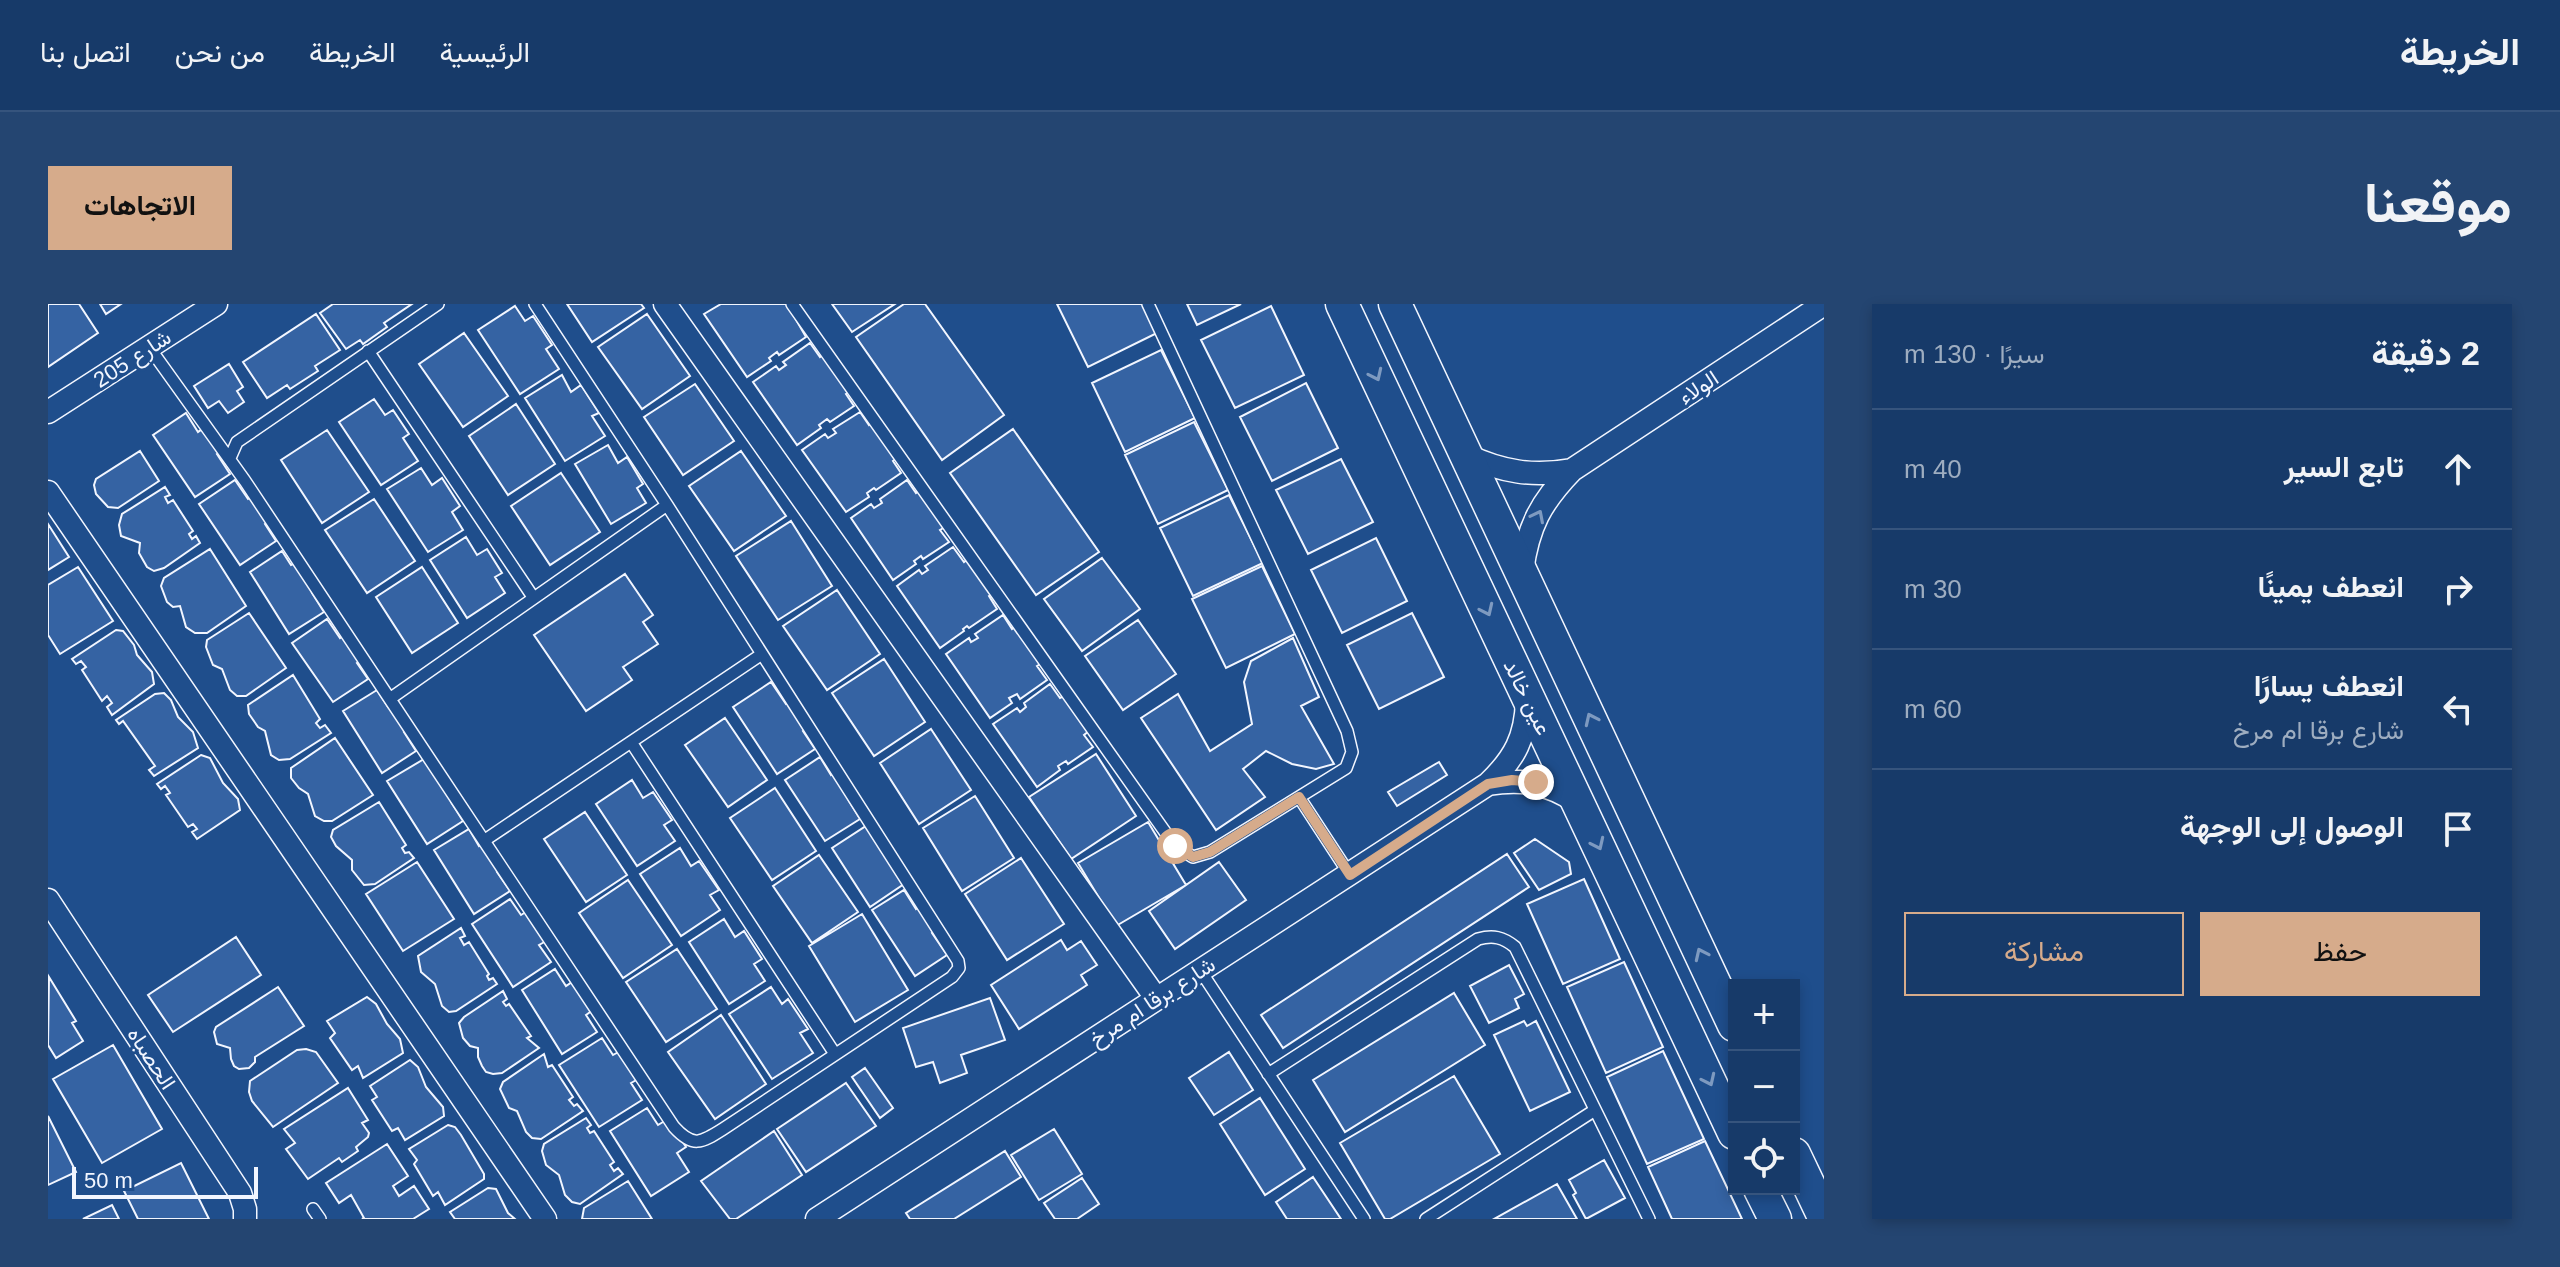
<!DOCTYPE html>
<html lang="ar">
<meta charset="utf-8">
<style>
body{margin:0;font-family:Helvetica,Vazirmatn,sans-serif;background:#244571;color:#f1f3f6;direction:rtl}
.controls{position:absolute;right:24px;bottom:24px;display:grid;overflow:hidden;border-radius:0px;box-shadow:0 4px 12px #0003}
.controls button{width:72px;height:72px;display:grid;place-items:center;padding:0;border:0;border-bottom:2px solid #36547d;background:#173a69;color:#f1f3f6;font:40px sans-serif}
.scale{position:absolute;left:24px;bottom:20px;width:186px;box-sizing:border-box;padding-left:8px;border:4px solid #f2f6ff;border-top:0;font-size:22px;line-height:28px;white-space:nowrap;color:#f2f6ff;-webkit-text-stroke:6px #1f4e8c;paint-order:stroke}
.stop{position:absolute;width:24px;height:24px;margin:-18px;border:6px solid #d6ab8b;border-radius:50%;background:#fff}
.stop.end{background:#d6ab8b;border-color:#fff;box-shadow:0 2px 8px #0008}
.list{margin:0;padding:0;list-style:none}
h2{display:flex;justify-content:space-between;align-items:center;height:104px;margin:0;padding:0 32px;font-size:34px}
h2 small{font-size:26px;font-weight:400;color:#9eadc0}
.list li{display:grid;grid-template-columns:52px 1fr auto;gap:24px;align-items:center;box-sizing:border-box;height:120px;padding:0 32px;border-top:2px solid #36547d}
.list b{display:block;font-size:30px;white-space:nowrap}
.list p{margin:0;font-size:26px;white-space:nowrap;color:#9eadc0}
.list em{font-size:26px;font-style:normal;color:#9eadc0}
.actions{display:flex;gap:16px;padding:24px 32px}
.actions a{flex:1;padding:18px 0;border:2px solid #d6ab8b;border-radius:0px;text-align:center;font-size:28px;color:#d6ab8b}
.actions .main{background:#d6ab8b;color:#111}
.icon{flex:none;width:44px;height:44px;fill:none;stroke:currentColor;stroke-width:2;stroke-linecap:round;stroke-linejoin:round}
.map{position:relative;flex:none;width:1776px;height:915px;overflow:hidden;direction:ltr;border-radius:0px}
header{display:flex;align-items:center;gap:48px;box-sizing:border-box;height:112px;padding:0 40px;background:#173a69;border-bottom:2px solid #36547d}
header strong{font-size:38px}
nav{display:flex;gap:44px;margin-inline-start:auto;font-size:28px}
.intro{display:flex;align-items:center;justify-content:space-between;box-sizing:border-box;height:192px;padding:0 48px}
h1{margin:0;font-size:56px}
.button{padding:20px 36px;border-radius:0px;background:#d6ab8b;color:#111;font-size:28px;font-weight:700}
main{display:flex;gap:48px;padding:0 48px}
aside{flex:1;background:#173a69;border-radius:0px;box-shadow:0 4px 12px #0003}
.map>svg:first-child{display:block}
.building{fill:#3563a3;stroke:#f2f6ff;stroke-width:2}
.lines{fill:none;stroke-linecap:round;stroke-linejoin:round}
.lane-casing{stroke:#f2f6ff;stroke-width:14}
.street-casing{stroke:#f2f6ff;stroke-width:25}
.secondary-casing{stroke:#f2f6ff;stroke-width:35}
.lane{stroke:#1f4e8c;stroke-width:11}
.street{stroke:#1f4e8c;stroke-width:22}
.secondary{stroke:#1f4e8c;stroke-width:32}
.oneway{stroke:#7e9ac0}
.route{stroke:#d6ab8b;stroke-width:10}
.labels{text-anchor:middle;stroke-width:6;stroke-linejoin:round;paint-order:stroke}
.street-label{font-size:22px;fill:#f2f6ff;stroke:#1f4e8c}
</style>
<header>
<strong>الخريطة</strong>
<nav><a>الرئيسية</a><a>الخريطة</a><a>من نحن</a><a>اتصل بنا</a></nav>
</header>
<div class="intro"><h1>موقعنا</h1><a class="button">الاتجاهات</a></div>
<main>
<aside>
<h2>2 دقيقة<small>سيرًا · 130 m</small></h2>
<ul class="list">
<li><svg class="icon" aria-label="ahead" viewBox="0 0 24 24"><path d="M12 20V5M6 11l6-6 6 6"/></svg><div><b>تابع السير</b></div><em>40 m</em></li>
<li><svg class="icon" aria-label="right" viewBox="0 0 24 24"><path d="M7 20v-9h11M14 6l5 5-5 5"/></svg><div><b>انعطف يمينًا</b></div><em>30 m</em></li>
<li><svg class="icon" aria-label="left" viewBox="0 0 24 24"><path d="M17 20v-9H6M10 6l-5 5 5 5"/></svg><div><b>انعطف يسارًا</b><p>شارع برقا ام مرخ</p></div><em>60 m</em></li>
<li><svg class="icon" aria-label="arrive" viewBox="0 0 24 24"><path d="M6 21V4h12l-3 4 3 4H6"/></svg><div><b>الوصول إلى الوجهة</b></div></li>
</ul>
<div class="actions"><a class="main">حفظ</a><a>مشاركة</a></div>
</aside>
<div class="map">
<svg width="1776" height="915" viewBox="0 0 1776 915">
<rect width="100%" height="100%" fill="#1f4e8c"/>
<!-- building -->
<path class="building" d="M0,0H31L50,29L0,63Z
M52,0H73L58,10Z
M285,0H364L336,19L339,23L315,40L312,36L298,45L272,9Z
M519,0H593L596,4L544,38Z
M673,0H739L758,33L731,51L729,48L721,54L723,57L699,73L656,10Z
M784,0H847L804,28Z
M856,0H877L956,111L894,156L808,33Z
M1009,0H1095L1109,29L1040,63Z
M1139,0H1193L1149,21Z
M467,2L477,17L485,12L504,41L498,45L511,65L472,90L430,26Z
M1223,2L1256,71L1187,104L1153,36Z
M268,10L292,46L267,62L270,67L242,85L239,81L219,94L195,58Z
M599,10L642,72L594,105L550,43Z
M416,29L460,92L415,123L371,60Z
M762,39L772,53L776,50L801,88L798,90L806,102L782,118L779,115L771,121L773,124L749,141L705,78L728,62L731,66L738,61L735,58Z
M1113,46L1147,114L1077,148L1044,79Z
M181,60L195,83L189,87L196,98L180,109L171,97L160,104L146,82Z
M514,71L523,88L533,81L551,109L544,112L557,132L517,157L477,94Z
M1258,79L1290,144L1224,177L1192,113Z
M647,80L686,137L635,171L596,113Z
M326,95L337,111L345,106L361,130L355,134L370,157L333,181L291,118Z
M468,100L507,160L460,191L421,132Z
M812,108L821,121L824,119L849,154L845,157L853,169L828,186L826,184L819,189L821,193L798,208L754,146L777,130L780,134L788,129L785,125Z
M138,109L150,128L157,123L174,147L169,150L182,170L147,193L105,131Z
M1146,118L1180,186L1110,220L1077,151Z
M965,125L1051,248L988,291L902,169Z
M279,126L321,188L274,219L233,156Z
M560,141L570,159L579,153L595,180L589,184L598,199L563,220L527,160Z
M92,147L111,177L70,204L60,203L48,190L46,181L48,175Z
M693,147L738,212L686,247L641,182Z
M1293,155L1325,218L1260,250L1228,186Z
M373,164L384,181L394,174L412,202L404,208L415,226L380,248L339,185Z
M513,169L552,228L502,261L463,202Z
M187,176L200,195L205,192L221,217L217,220L228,237L192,261L151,200Z
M859,176L868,189L872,186L897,223L892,226L901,238L875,255L873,252L866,257L868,260L845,276L803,214L823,200L826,204L834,199L832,195Z
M117,183L122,191L117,193L120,199L125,196L145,227L141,230L144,235L148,232L152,239L116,264L106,267L99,263L91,249L92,239L73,232L71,221L74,210Z
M1181,191L1215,259L1145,292L1112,224Z
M326,195L367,257L319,289L277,226Z
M743,217L784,282L730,316L688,252Z
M0,220L21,253L0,266Z
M418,233L429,251L439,245L454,269L447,273L457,289L419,314L382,256Z
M1328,234L1359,297L1294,329L1263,266Z
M905,243L916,258L920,255L944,290L941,292L949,305L921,324L919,322L915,325L916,327L892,344L849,282L871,266L874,270L880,266L877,262Z
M162,245L198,302L159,329H147L138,323L132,302L125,303L119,298L113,282L116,274Z
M234,247L243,261L250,258L268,287L264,289L276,308L241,330L202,268Z
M1054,254L1092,305L1034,347L996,295Z
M1214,262L1247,330L1178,364L1144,295Z
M30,263L65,317L12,350L0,331V281Z
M374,263L410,319L364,349L328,293Z
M577,270L605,311L595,318L610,340L575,363L584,376L538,407L486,331Z
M789,286L832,350L779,386L735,322Z
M201,309L238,364L198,392H189L182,386L174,365L165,361L158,343L159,336Z
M1364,309L1396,373L1331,405L1299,341Z
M955,311L964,325L968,322L994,359L989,362L999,376L972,395L969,390L961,394L964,399L942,414L898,350L921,334L923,338L930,334L927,330Z
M279,315L292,334L298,330L315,355L309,359L320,375L285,398L244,339Z
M1090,316L1128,370L1075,406L1037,352Z
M68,326L75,327L86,341L89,351L104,368L106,380L64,411L59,403L64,399L59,392L54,397L34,366L38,363L33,357L28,360L24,355Z
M1245,334L1271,393L1253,402L1286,460L1268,465L1244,460L1218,447L1195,465L1217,493L1168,526L1093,414L1130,390L1162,447L1204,420L1196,378L1203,357Z
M836,355L877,418L826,452L784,389Z
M245,371L272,415L268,419L272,424L277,421L283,429L242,455L231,456L223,451L217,427L210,423L201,410L200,401Z
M723,378L738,400L743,398L760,424L755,427L767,445L729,470L685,403Z
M1002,380L1012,394L1016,392L1041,427L1036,431L1045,443L1020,460L1018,457L1010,462L1012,466L989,483L945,420L969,404L972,408L978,403L976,399Z
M329,386L340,403L345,400L361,425L356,428L368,447L334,469L295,407Z
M116,389L123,396L130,413L145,428L150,444L106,472L101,466L107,462L75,417L71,420L68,416L107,390Z
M677,414L719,476L680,503L637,441Z
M883,425L923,486L871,520L832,459Z
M287,434L325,491L284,517H276L267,512L260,490L251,484L243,474V464Z
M1048,450L1088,512L1023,555L981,493Z
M153,451L162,454L175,479L190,495L192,506L149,535L144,528L149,525L145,520L140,523L118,491L122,489L117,482L113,485L109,480Z
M772,453L783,471L787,468L805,495L801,497L812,515L777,537L737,476Z
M376,455L407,495L403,498L415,517L379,540L339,477Z
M1391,458L1399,471L1349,502L1340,488Z
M584,476L595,494L605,488L624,516L616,521L627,537L589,562L548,500Z
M727,484L768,547L724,576L682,514Z
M927,492L966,554L914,587L875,524Z
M331,498L358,541L354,544L357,549L361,548L366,554L327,580L316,581L304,566V556L288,542L283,533L285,526Z
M537,508L579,571L538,598L496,535Z
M1100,518L1138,581L1068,622L1030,559Z
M818,522L856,580L822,603L784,544Z
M421,525L431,542L436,539L453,565L449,568L462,587L426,610L386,546Z
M1487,535L1521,558L1523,570L1491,586L1466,549Z
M632,544L643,562L651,557L671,586L662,591L672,606L633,632L592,570Z
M1459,550L1481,583L1235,744L1213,711Z
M771,551L810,608L764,639L725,582Z
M973,554L1016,620L959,656L917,590Z
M369,558L406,615L355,647L318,590Z
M1171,558L1198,596L1127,645L1101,607Z
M1536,575L1572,655L1515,680L1479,600Z
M580,576L624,641L575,674L531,609Z
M856,586L868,605L872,602L888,626L884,629L899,651L867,672L824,606Z
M462,595L473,611L481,606L500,636L491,641L503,658L465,683L424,620Z
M814,610L860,686L807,718L761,642Z
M676,615L687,633L696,627L714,655L706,660L717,677L681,700L641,638Z
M413,624L417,632L412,634L416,641L421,638L441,670L439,672L441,676L445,674L449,680L408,707L401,708L394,702L387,680L373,668L370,652Z
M188,633L213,671L125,728L100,691Z
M1013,636L1019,646L1033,637L1049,661L1033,671L1039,681L971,725L943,681Z
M629,645L669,705L618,738L578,678Z
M1576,658L1615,743L1558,769L1519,683Z
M1461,661L1476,690L1467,695L1471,704L1441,719L1422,682Z
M507,665L518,682L527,676L545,706L538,711L549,728L514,750L474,686Z
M1,673L28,717L24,719L35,737L8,754L0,741Z
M230,683L256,722L207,753V758L201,764L191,765L186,762L183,755L182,744L169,740L166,728L168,723Z
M723,683L734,700L740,695L760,725L752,729L765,749L724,775L681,710Z
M455,687L459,695L455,698L458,702L461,700L483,732L479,734L491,744L454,769L445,770L438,768L434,762L430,753V744L422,742L415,734L411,719L416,713Z
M1406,689L1437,741L1297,828L1265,776Z
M319,693L328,700L339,720L352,735L355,749L315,774L310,762L304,766L282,734L287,729L279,717Z
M942,694L957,736L913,751L919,769L892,779L885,758L868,763L855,724Z
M673,711L718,780L667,815L620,748Z
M1476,717L1479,722L1488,717L1522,788L1482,807L1446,731Z
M554,734L565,751L574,746L592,774L583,779L594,796L551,823L511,761Z
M65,741L114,825L54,859L5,775Z
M258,745L268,748L290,779L225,823L204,797L201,788L202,777L249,746Z
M1615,747L1656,835L1599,860L1559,773Z
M1181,748L1205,786L1166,811L1141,774Z
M496,750L500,763L504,761L525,793L521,796L526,802L529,800L535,807L493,835L484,834L478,828L469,807L461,804L452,785L455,778Z
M362,756L370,763L378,783L395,803L396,812L357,836L350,824L344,827L324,796L329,793L322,782Z
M817,764L845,804L832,814L804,773Z
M1406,772L1452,850L1342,915H1337L1292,839Z
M798,779L828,822L758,868L729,825Z
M300,784L320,816L314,819L321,829L320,833L308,843L310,847L294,858L291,854L260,875L238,845L247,839L236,825Z
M1212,794L1257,865L1217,891L1172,820Z
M599,804L610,821L620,815L638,843L629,849L641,868L603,892L562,827Z
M0,812L28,868L0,881Z
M538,814L543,821L539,824L542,829L546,827L566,858L562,861L566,867L570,864L575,870L532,900L524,898L517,891L511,871L498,861L494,847L496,840Z
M400,821L407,823L413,831L436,870V875L397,901L390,888L385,892L366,860L369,856L361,845Z
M1006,825L1034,870L991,896L963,851Z
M726,827L754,871L688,915H682L653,877Z
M1657,837L1694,915H1624L1600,863Z
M339,840L360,872L345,882L351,892L366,882L381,905L365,915H314L316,914L303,891L291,899L278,879Z
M957,847L973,873L906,915H862L858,909Z
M1556,856L1577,894L1538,915L1525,891L1528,889L1521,876Z
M133,859L161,915H90L76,887Z
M1265,873L1293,915H1239L1228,898Z
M1034,874L1051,900L1029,915H1007L996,899Z
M580,877L604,915H534L536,904Z
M1509,880L1529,915H1446Z
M440,884L448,885L460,909L467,915H407L402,908Z
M64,901L71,915H35Z"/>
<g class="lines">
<!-- lane casing -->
<g class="lane-casing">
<path id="lane" d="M744,0L1127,542L1145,553L1162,548L1298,464L1304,448L1299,427L1100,0
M101,43L197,177L626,823C645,844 653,839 675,825L904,673L911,664L910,657L619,201L487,0
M320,47L485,293
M182,154L189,138L390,0
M343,394L619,201
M583,438L787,750
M1251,493L1302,571
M437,536L714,350
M1152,666L1316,915
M1220,770L1430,635C1445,631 1455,633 1467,643L1601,915
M265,905L272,915
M1378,915L1547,806"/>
</g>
<!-- street casing -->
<g class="street-casing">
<path id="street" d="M617,0L1108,694
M0,108L168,0
M1418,151C1454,168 1485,173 1524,166
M0,188L497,915
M1474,267C1480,222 1493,198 1524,166L1776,0
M1440,480C1475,474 1500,479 1529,498
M0,596L192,889L197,905V915
M769,915L1440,480C1467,454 1478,433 1479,396"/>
</g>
<!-- secondary casing -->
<g class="secondary-casing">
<path id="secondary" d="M1294,0L1686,829
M1347,0L1686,721
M1746,850L1776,913
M1712,885L1727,915"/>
</g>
<!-- lane -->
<use href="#lane" class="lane"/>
<!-- street -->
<use href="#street" class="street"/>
<!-- secondary -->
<use href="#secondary" class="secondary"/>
</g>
<!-- one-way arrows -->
<defs><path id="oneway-chevron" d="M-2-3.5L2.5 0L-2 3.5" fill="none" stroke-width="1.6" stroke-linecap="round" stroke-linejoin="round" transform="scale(2)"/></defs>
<g class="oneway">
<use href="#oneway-chevron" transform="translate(1328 71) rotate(65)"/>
<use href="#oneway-chevron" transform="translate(1490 212) rotate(-63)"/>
<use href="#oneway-chevron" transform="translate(1439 306) rotate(65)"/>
<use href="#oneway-chevron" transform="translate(1543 415) rotate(-115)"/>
<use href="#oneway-chevron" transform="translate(1550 540) rotate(65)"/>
<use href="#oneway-chevron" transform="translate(1653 650) rotate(-115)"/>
<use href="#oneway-chevron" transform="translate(1661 776) rotate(65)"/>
</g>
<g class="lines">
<!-- route -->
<path class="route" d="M1127,542L1145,553L1162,548L1251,493L1302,571L1440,480L1464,476L1488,478"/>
</g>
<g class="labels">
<!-- street labels -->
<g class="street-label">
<text transform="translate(84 54) rotate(-33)" y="8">شارع 205</text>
<text transform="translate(1650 83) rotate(-33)" y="8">الولاء</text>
<text transform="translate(1480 393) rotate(64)" y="8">عين خالد</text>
<text transform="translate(1104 697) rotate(-33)" y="8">شارع برقا ام مرخ</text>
<text transform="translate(104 754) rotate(57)" y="8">الحصباه</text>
</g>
</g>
</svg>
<div class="controls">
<button>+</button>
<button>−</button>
<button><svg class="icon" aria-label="locate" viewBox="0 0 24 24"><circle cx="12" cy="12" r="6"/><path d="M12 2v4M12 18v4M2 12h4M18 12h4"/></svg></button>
</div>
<div class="scale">50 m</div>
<div class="stop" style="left:1127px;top:542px"></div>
<div class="stop end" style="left:1488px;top:478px"></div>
</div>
</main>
